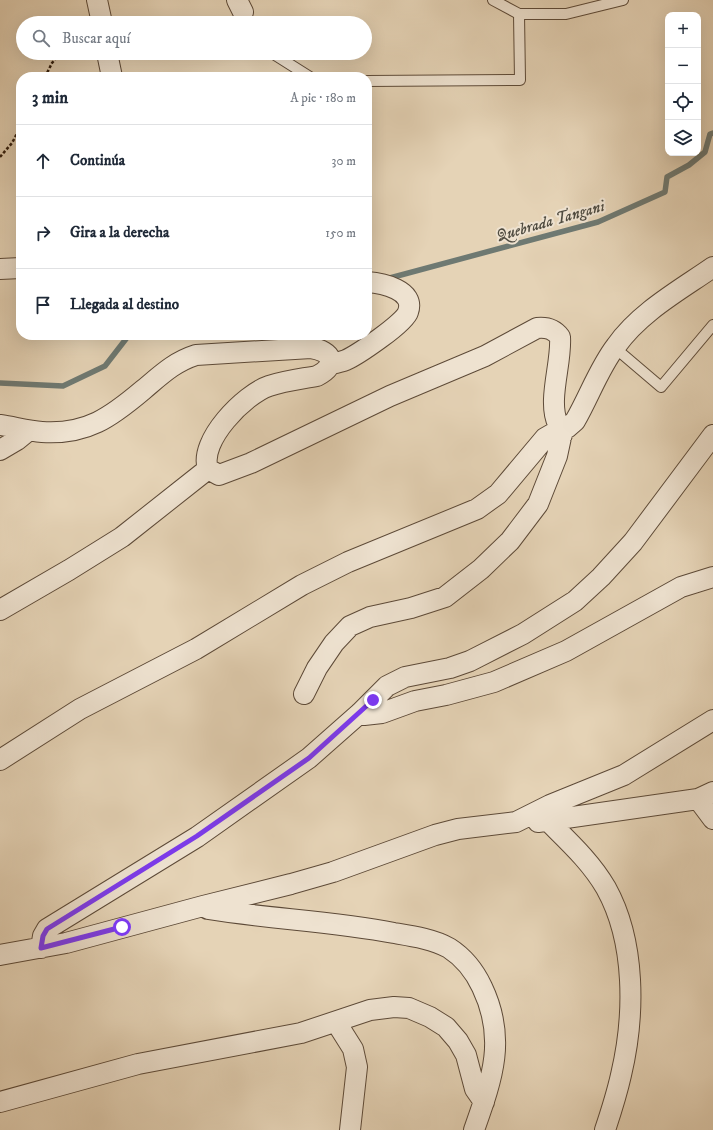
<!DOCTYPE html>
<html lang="es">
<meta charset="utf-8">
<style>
body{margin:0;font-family:"IM FELL DW Pica",serif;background:#f6f6f7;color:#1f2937}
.controls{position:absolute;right:12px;top:12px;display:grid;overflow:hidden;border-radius:8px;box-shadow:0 4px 16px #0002}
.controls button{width:36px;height:36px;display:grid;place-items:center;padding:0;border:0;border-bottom:1px solid #e0e1e3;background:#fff;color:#1f2937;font:20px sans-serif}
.stop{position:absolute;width:12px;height:12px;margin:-9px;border:3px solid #7c3aed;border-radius:50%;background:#fff}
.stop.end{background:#7c3aed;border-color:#fff;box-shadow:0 1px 4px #0008}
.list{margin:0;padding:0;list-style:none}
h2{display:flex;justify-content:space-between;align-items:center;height:52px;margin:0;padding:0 16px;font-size:17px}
h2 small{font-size:13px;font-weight:400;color:#747a83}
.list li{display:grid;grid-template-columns:26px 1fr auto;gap:12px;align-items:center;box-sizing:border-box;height:72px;padding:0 16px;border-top:1px solid #e0e1e3}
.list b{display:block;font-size:15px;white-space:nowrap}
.list em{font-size:13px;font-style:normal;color:#747a83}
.icon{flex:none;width:22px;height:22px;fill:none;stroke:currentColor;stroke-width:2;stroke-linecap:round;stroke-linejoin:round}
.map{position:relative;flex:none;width:713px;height:1130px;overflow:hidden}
.search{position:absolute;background:#fff;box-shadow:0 4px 16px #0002;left:16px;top:16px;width:356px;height:44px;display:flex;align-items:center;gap:10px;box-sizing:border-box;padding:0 14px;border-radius:22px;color:#747a83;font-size:15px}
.panel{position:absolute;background:#fff;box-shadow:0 4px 16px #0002;left:16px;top:72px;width:356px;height:268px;border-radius:16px}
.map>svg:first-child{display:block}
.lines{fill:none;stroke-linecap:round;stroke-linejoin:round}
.stream{stroke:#6e7972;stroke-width:5.5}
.lane-casing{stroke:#5d4a38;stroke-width:12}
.street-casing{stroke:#5d4a38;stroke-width:22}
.path{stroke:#301d0e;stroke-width:2.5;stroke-dasharray:3 2;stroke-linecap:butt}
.lane{stroke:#eee2d0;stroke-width:10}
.street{stroke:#eee2d0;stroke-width:20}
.route{stroke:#7c3aed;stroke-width:5}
.labels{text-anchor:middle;stroke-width:4;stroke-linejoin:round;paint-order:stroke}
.water-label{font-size:16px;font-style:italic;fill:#4f4b40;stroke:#eee2d0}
</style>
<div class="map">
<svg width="713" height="1130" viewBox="0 0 713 1130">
<rect width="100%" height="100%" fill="#e5d3b6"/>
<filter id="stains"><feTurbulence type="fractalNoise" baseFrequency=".005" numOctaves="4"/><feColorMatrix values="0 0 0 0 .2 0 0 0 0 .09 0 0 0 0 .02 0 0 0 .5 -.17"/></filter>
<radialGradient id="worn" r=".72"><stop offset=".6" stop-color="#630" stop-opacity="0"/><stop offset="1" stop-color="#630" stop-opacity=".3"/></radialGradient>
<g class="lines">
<!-- stream -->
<path class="stream" d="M386,279L598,222L665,192L667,177L689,165L705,152L710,134L713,133
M0,383L63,386L105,366L129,335"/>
<!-- lane casing -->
<g class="lane-casing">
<path id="lane" d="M493,0L519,14H566L623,0
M272,53L310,77
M367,81L520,80L519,14
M614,347L661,387L713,325"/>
</g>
<!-- street casing -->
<g class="street-casing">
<path id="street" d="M97,0L102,23
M237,0L243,12
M107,53L112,77
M0,269L21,268
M331,364C336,363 341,362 346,360C357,355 405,323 408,312C416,290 382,283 367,282
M0,425C14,427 28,431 42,432C87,435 111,417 143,390C161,375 174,362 196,355L311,348C332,351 339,365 317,376C301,379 284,381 269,386C245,394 198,441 208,469L219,475L251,463L390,396L485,356L537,328C547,327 554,329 560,337C562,363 547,401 558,424L567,428L575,421C589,397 599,368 616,346C640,312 680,290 713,267
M0,450L17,440L28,431
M0,610L69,570L122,537L208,469
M304,694L317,668L334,643L350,626L370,617L411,608L445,597L481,569L510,541L538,504L557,456L563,428
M360,713L364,715L382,713L415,701L446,695L494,682L566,651L681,587L713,577
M0,760L80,709L196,649L302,585L348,562L477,509L498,494L545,438L552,434L562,435
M698,799L713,819
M548,821C569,842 591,862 606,888C636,942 635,1016 621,1075C617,1093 611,1112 605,1130
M538,822L698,799L713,792
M208,909C269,919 332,921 394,933C412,936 433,939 449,948C463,957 475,972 482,987C507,1039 492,1079 474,1130
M41,948L43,936L47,929L197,837L309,758L360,713L387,686L405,677L450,668L470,661L523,634L575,601L601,577L633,542L713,435
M0,955L66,943L203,906L291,884L333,872L435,835L458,829L516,822L550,805L624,775L713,720
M336,1022L353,1049L357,1067L350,1130
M0,1102L138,1064L301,1033L370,1010L394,1007L409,1008L430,1017L446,1027L458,1041L466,1055L475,1089L484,1102"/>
</g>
<!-- path -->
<path class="path" d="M45,77L52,63L60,53
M0,157L12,143L21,126"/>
<!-- lane -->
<use href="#lane" class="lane"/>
<!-- street -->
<use href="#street" class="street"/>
</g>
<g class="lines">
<!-- route -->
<path class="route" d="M122,927L41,948L43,936L47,929L197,836L309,758L373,700"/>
</g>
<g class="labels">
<!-- water labels -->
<g class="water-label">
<text transform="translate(550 220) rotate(-16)" y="6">Quebrada Tangani</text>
</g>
</g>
<rect width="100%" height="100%" filter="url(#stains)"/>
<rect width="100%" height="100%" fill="url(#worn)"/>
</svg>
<div class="controls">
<button>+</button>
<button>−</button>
<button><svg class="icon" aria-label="locate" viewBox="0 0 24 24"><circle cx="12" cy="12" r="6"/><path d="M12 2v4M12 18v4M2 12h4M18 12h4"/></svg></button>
<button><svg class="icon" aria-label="layers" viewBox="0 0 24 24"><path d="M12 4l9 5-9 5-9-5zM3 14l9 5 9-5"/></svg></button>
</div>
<div class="stop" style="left:122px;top:927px"></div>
<div class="stop end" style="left:373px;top:700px"></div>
<div class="search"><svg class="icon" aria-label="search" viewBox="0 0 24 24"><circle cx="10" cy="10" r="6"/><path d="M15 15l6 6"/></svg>Buscar aquí</div>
<section class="panel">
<h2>3 min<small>A pie · 180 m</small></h2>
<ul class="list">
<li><svg class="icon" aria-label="ahead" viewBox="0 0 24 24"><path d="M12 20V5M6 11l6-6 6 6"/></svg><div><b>Continúa</b></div><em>30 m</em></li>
<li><svg class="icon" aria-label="right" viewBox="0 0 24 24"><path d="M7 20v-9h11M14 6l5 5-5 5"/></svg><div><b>Gira a la derecha</b></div><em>150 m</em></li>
<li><svg class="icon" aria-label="arrive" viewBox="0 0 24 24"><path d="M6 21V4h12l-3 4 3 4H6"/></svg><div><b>Llegada al destino</b></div></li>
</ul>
</section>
</div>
